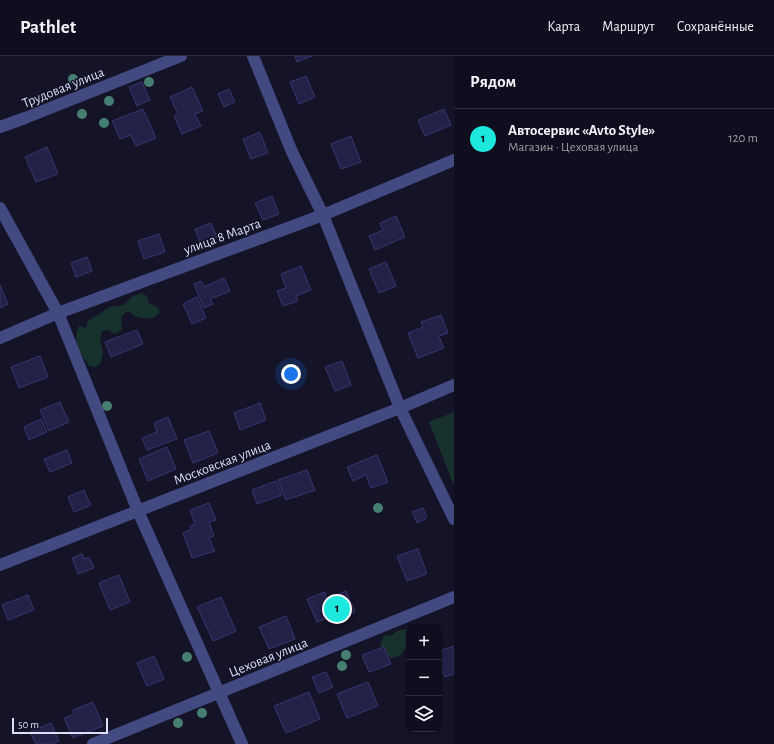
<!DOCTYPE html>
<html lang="ru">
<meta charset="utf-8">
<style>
body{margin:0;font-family:"Alegreya Sans",sans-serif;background:#1d1c2b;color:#f1f3f6}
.controls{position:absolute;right:12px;bottom:12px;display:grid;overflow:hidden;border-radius:8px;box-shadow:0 1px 3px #0004}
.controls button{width:36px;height:36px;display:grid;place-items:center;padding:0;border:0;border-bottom:1px solid #2f2e3c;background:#0f0e1e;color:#f1f3f6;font:20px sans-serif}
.scale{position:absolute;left:12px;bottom:10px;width:96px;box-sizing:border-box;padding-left:4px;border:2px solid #dddefc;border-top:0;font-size:11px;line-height:14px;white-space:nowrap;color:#dddefc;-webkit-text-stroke:3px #141328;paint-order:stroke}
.you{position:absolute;left:291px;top:318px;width:14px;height:14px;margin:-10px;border:3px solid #fff;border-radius:50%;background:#1a73e8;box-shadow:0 0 0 6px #1a73e833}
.badge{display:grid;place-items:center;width:26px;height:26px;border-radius:50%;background:#1de8de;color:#111;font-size:13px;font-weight:700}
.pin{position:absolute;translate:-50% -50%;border:2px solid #fff;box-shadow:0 1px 4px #0006}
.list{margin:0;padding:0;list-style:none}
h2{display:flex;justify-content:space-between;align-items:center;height:52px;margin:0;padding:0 16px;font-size:17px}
h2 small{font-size:13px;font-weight:400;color:#9b9ca4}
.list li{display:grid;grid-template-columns:26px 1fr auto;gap:12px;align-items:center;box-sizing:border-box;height:60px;padding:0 16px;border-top:1px solid #2f2e3c}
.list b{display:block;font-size:15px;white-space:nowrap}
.list p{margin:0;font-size:13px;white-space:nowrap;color:#9b9ca4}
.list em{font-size:13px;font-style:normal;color:#9b9ca4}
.icon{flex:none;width:22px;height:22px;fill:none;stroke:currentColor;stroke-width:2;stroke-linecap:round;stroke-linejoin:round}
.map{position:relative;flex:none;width:454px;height:688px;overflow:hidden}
header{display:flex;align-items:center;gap:24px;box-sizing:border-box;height:56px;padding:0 20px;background:#0f0e1e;border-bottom:1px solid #2f2e3c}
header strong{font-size:19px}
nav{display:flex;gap:22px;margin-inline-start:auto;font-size:14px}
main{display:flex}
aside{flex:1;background:#0f0e1e}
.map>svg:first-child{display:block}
.green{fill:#17312c}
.building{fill:#232147;stroke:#383571}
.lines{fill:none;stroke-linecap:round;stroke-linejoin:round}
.minor{stroke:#434a82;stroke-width:12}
.tree{fill:#467e71}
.labels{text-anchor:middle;stroke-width:3;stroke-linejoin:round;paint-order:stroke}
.street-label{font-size:14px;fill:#dddefc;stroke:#141328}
</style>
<header>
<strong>Pathlet</strong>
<nav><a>Карта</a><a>Маршрут</a><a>Сохранённые</a></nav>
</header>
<main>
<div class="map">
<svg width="454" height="688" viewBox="0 0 454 688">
<rect width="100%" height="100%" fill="#141328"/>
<!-- green -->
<path class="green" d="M141,237L147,240L148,246L158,252L160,256L154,262C143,262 138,264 130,256H126L121,261L122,274L114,278L108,274L102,275L100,284L103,296L101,307L96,311L89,310C79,295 72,287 79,270L86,272L88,265L110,251L123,249L133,240Z
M454,356V430L429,366Z
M406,573L409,574V588L400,600L391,602L384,597L380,589L384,579L390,580L397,575Z"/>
<!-- building -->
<path class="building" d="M295,0H312L297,6Z
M306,20L315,41L299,48L290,26Z
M142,26L150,44L137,50L129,31Z
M192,31L203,55L195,58L201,70L182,78L174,60L178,58L170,41Z
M229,33L235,46L224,51L218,38Z
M143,53L156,82L136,90L131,79L120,83L112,65Z
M444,53L451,69L425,80L418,64Z
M260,76L268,97L251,103L243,83Z
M351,80L361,106L341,113L331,88Z
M47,91L58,118L36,126L25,101Z
M272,140L279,158L263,164L255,147Z
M396,160L405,181L375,194L369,180L383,174L380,167Z
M211,167L217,181L200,187L195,173Z
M159,178L165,196L144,203L138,185Z
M87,201L92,215L76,221L71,207Z
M386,206L396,230L379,237L369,213Z
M301,210L311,234L296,240L298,245L283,250L277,235L286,232L281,218Z
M224,222L230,235L210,243L213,248L204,252L194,228L201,225L204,231Z
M0,229L8,248L0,252Z
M197,241L206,262L192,268L183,248Z
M441,259L448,277L439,280L444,292L418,302L408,277L423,271L421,266Z
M137,274L143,288L111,301L105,286Z
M40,300L48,321L19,332L11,311Z
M342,305L351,329L335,335L325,311Z
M60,346L69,366L49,375L40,354Z
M260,347L266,364L240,374L234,357Z
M168,361L177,383L147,394L142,382L157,376L154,367Z
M41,363L47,376L29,384L24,371Z
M209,375L218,397L193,407L184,384Z
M167,391L176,413L148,425L139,403Z
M67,394L72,407L50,416L44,403Z
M377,399L388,426L371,432L366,419L353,425L347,411Z
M307,414L315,434L286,444L278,424Z
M276,425L282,439L257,448L252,434Z
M84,434L91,449L74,456L68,441Z
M209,447L216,464L209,466L214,480L209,482L215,495L192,502L183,477L191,473L190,470L195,468L190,454Z
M423,452L427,462L417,467L412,456Z
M418,493L427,518L407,525L397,500Z
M82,498L84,503L89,501L94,512L78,518L72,502Z
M119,519L130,546L110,554L99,527Z
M346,535L355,556L334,564L333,560L317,566L307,543L325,536L327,543Z
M28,539L34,554L8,564L2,549Z
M221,541L236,575L213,585L197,551Z
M286,560L295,583L269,593L259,571Z
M454,590V618L445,621L439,607V595Z
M384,591L391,608L369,616L362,599Z
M154,600L164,623L147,630L137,607Z
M326,616L333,631L319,637L312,621Z
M368,626L378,650L347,662L337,638Z
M309,636L320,663L286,677L274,650Z
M93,646L103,670L73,682L64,662L74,658L73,654Z
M51,667L59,685L52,688H36L30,676Z"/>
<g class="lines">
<!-- minor -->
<path class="minor" d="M253,0L292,96L323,159L400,352L454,463
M0,71L25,62L181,0
M0,152L58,257L138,455L242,688
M0,282L58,257L323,159L454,104
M0,509L400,352L454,329
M93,688L454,541"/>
</g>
<!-- trees -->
<g class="tree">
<circle cx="73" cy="23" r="5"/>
<circle cx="149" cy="26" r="5"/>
<circle cx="109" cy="45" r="5"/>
<circle cx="82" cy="58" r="5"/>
<circle cx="104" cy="67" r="5"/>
<circle cx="107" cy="350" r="5"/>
<circle cx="378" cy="452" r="5"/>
<circle cx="346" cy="599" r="5"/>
<circle cx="187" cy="601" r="5"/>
<circle cx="342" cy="610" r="5"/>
<circle cx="202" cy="657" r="5"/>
<circle cx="178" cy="667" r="5"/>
</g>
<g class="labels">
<!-- street labels -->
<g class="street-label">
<text transform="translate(63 31) rotate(-22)" y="5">Трудовая улица</text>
<text transform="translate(222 180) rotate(-20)" y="5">улица 8 Марта</text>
<text transform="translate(222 406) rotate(-21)" y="5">Московская улица</text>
<text transform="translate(268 601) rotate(-22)" y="5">Цеховая улица</text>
</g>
</g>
</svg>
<div class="controls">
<button>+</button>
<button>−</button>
<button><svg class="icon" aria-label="layers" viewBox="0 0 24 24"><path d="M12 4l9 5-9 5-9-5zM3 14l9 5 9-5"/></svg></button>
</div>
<div class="scale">50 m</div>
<div class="you"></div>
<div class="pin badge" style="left:337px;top:553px">1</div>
</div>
<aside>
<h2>Рядом<small></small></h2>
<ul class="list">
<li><span class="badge">1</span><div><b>Автосервис «Avto Style»</b><p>Магазин · Цеховая улица</p></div><em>120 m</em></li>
</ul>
</aside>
</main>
